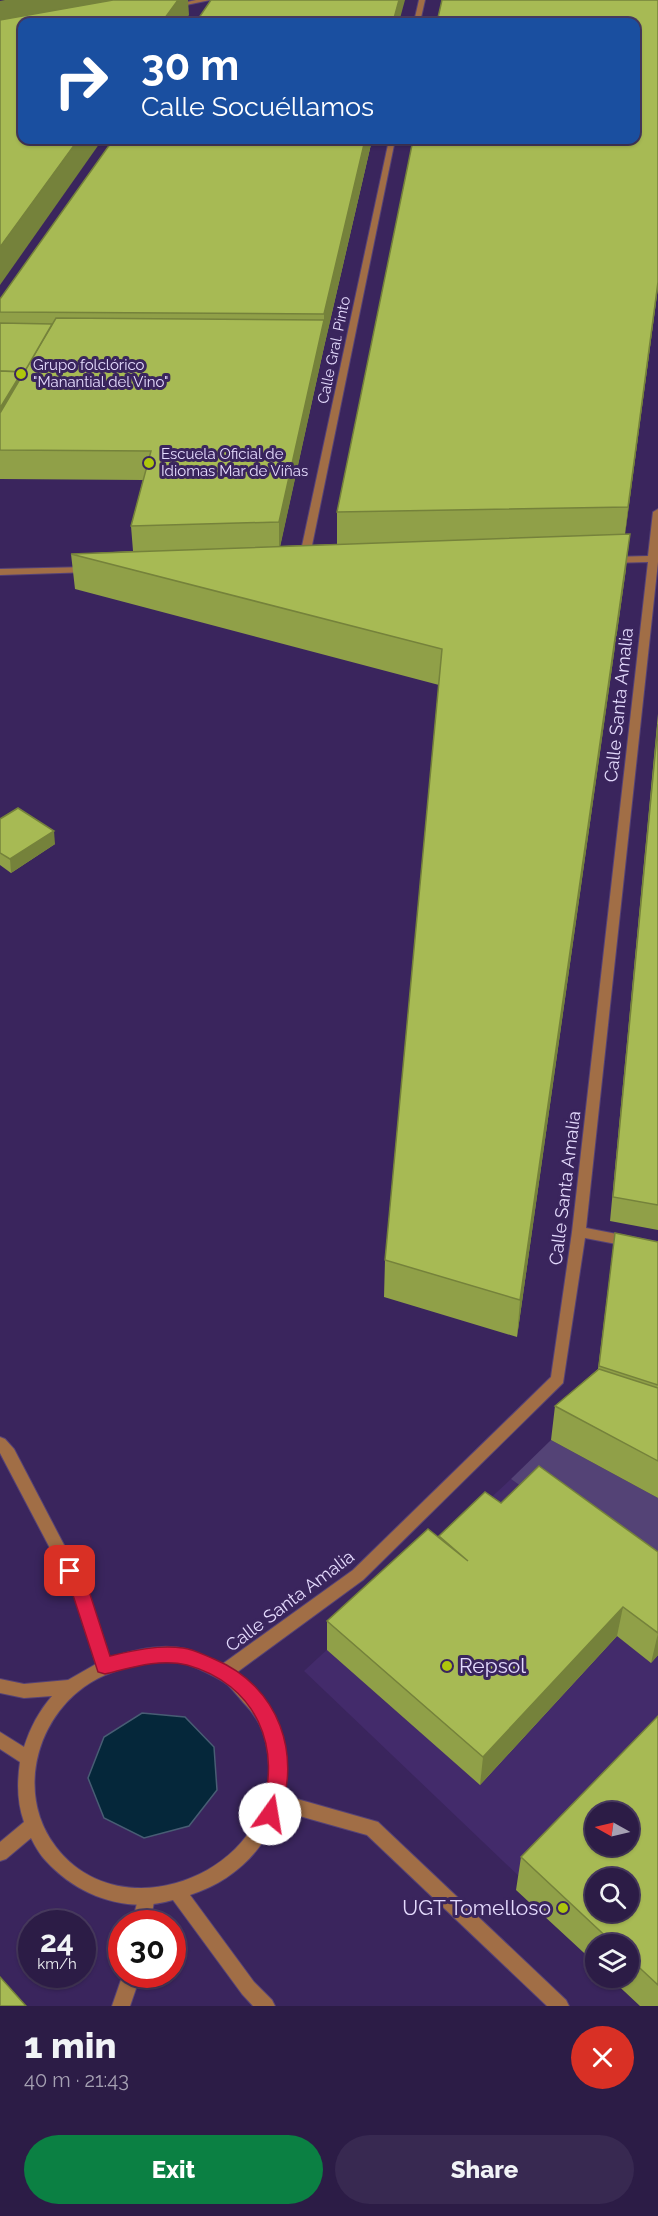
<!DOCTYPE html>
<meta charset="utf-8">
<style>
:root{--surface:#2c1c46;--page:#382951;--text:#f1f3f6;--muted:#a6a1b3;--line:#483a5f;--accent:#0b8043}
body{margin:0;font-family:Raleway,sans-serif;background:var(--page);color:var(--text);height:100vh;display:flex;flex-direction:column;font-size:22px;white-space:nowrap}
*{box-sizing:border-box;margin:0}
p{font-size:20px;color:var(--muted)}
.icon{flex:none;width:33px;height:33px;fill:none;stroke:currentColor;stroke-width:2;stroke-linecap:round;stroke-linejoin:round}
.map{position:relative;height:2006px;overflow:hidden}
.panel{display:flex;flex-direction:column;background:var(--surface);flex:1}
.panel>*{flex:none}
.banner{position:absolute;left:18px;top:18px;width:622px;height:126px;border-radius:12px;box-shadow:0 2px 4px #0004,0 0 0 2px var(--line);background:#1a4fa0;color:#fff;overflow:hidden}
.needle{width:39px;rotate:278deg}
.tools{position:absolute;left:585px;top:1802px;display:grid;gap:12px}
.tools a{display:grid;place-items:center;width:54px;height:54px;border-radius:50%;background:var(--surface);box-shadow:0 2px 4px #0004,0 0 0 2px var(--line);font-size:30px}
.speed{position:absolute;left:18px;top:1910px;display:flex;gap:12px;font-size:30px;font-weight:700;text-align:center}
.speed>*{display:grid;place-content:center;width:78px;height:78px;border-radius:50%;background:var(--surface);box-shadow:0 2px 4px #0004,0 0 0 2px var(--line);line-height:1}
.speed small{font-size:15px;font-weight:400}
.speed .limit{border:9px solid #d22;background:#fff;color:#111}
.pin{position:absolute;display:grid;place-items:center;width:51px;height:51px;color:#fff;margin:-26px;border-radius:12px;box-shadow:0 3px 9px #0006}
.me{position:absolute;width:66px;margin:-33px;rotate:13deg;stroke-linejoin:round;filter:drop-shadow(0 0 4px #0008)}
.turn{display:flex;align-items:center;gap:21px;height:126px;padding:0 24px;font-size:27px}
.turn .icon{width:78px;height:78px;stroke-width:2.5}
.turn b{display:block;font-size:42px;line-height:51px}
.round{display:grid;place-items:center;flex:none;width:63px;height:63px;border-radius:32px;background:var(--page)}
.summary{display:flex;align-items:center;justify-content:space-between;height:102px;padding:0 24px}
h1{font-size:36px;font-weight:800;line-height:45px}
.primary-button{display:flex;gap:12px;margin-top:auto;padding:12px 24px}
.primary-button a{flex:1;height:69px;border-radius:36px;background:var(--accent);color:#fff;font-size:24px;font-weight:800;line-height:69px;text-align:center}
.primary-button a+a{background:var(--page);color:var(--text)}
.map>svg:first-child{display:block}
.built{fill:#432b6b}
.green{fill:#544376}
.water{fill:#05273a;stroke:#485d74;stroke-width:1.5}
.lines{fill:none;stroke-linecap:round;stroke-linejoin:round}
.lane-casing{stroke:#554277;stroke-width:2}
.street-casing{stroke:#554277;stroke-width:2}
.lane{fill:#a16e46;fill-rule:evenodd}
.street{fill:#a16e46;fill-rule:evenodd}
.wall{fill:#90a048}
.shaded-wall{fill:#75823b}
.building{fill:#a7ba54;stroke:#75823b;stroke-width:1.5;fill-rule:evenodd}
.route{fill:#e11d48;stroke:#92132f;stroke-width:1.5}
.poi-dot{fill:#aec60c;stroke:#3a255d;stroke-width:2}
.labels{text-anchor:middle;stroke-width:6;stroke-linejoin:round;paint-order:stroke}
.far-street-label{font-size:15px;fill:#e4dafd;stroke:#3a255d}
.far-poi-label{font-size:15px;fill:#e4dafd;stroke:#3a255d;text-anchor:start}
.street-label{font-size:18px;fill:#e4dafd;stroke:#3a255d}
.near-poi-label{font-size:21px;fill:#e4dafd;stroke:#3a255d;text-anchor:start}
</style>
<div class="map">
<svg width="658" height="2006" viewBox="0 0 658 2006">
<rect width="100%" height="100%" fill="#3a255d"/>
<polygon class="built" points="511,1479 658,1586 658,1742 524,1881 304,1671"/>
<polygon class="green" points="551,1440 658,1498 658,1586 511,1479"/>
<polygon class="water" points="142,1713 185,1717 214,1747 217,1790 189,1826 144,1838 104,1818 88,1778 104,1737"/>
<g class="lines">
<defs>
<g id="lane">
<polygon points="146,1888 152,1891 155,1897 150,1923 132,1923 140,1891"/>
<polygon points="123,1974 141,1974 130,2006 112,2006"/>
</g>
<g id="street">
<polygon points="196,0 210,0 172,8 169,6"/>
<polygon points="419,0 425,0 420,22 414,22"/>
<polygon points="389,140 395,140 309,560 304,563 299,560"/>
<path d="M658,509V562L586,1228L658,1242V1252L585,1238L563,1383L363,1580L236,1673C247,1681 259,1693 267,1704C282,1725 291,1770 283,1795L378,1822L566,2000L569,2006H547L367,1835L278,1810C265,1852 231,1882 190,1895L254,1982L272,2000L275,2006H253L242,1994L173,1900C127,1914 78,1896 46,1861C40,1855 35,1846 31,1838L6,1859L0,1861V1842L24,1822C17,1802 17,1783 20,1762L0,1749V1732L24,1747C30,1728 39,1711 52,1696L24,1698L0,1693V1679L24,1684L68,1680L96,1664L73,1592L0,1453V1437L5,1439L14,1449L88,1591L110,1658C134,1650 161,1643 186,1649C198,1653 210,1660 221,1665L353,1570L551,1377L572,1232L648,562L611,563L606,560L611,557L648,556L653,512ZM147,1662C159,1663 172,1660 183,1663C194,1666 220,1678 228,1685C233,1690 238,1696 243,1702C262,1721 268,1740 269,1767C272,1873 122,1933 56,1847C17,1797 34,1723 84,1687C103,1673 125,1668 147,1662Z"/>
<polygon points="87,567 90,568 90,572 0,575 0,569"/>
</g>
</defs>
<use href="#lane" class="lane-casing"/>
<use href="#street" class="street-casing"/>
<use href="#lane" class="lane"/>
<use href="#street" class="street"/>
</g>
<g class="wall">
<polygon points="658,0 658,287 625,534 626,569 517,1337 384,1297 385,1260 439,685 75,589 71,554 133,551 131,526 143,480 0,479 0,299 372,140 324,347 280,546 337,544 337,512"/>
<polygon points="658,714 658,1230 610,1221"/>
<polygon points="0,819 55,844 11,873 0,865"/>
<polygon points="615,1233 658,1242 658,1498 551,1440 555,1406 598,1369"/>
<polygon points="501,1503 658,1552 658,1655 651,1663 617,1636 480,1785 327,1650 327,1621 439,1538 439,1536"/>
<polygon points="658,1716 658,2006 640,2006 609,1977 628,1977 628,1944 596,1944 596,1964 516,1890 521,1857"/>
</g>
<g class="shaded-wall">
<polygon points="5,0 171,0 0,30 0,1"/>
<polygon points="178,0 188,0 189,15 184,22 162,22"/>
<polygon points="399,0 405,0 399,22 393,22"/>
<polygon points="78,140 102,140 0,285 0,247"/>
<polygon points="365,140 372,140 324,347 279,552 279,522 324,320 324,314"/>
<polygon points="658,282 658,287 624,543 628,507"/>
<polygon points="22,372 23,381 0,446 0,408"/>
<polygon points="630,534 626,569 517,1337 520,1300"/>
<polygon points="54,831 55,844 11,873 10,859"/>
<polygon points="623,1607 617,1636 480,1785 483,1757"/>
<polygon points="658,1633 658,1655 651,1663"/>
</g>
<g class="building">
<polygon points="113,0 178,0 162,22 22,22 22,140 78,140 0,247 0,20"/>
<polygon points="211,0 399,0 393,22 196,22"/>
<polygon points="442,0 658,0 658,282 628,507 337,512 413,140 636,140 636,22 437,22"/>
<polygon points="113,140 365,140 324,314 0,312 0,299"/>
<polygon points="56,318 324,320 279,522 131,526 151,451 0,450 0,413"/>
<polygon points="0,323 52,324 22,376 22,372 0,371"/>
<polygon points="0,371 22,372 0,408"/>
<polygon points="630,534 520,1300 385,1260 442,649 71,554"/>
<polygon points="658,724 658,1205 613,1197"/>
<polygon points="18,808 54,831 10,859 0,853 0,819"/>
<polygon points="615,1233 658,1242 658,1385 599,1366"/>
<polygon points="599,1369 658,1388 658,1461 555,1406"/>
<polygon points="539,1466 658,1552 658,1633 623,1607 483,1757 327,1621 428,1529 468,1561 439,1536 485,1492 501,1503"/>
<path d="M658,1716V1985L628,1957V1944H614L521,1857ZM596,1812H628V1845H596ZM596,1878H628V1911H596Z"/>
<polygon points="0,1977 26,2006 0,2006"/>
</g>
<path class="route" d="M70,1563L76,1565L89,1591L110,1656C135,1650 158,1645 183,1648C193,1649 204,1655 214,1659C279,1686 304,1756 277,1820L270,1823L263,1820L260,1814C284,1748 256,1684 187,1665C160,1658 130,1668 105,1674L98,1672L72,1592L61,1571L63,1565Z"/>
<g class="poi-dot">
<circle cx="21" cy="374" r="6"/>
<circle cx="149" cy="463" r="6"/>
<circle cx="447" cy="1666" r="6"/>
<circle cx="563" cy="1908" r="6"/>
</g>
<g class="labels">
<g class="far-street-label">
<text transform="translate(334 350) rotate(-78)" y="5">Calle Gral. Pinto</text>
</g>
<g class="far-poi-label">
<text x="33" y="370">Grupo folclórico<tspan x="33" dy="17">"Manantial del Vino"</tspan></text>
<text x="161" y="459">Escuela Oficial de<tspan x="161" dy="17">Idiomas Mar de Viñas</tspan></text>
</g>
<g class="street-label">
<text transform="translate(619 705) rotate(-84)" y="6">Calle Santa Amalia</text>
<text transform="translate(565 1188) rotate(-83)" y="6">Calle Santa Amalia</text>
<text transform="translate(290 1601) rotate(-37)" y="6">Calle Santa Amalia</text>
</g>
<g class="near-poi-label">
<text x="459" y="1673">Repsol</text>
<text x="551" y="1915" text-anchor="end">UGT Tomelloso</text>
</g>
</g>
</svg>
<div class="tools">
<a><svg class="needle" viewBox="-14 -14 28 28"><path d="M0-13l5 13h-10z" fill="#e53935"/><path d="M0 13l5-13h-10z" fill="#a6a1b3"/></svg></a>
<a><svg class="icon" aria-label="search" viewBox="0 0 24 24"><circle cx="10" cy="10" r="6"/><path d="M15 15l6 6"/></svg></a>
<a><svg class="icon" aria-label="layers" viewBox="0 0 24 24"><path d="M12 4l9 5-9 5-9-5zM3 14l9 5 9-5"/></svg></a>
</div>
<div class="speed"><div>24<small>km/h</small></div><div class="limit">30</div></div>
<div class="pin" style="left:70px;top:1571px;background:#d93025"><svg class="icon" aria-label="arrive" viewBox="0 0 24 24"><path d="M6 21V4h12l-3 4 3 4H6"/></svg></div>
<svg class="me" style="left:270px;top:1814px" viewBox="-20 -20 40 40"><circle r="19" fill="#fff"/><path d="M0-13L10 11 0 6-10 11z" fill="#e11d48"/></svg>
<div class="banner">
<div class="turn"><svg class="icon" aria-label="right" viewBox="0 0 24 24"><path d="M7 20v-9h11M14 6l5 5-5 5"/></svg><div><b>30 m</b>Calle Socuéllamos</div></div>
</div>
</div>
<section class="panel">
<div class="summary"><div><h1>1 min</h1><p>40 m · 21:43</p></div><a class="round" style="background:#d93025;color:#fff"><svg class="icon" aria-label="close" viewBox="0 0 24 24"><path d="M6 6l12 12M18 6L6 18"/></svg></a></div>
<div class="primary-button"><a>Exit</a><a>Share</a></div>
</section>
